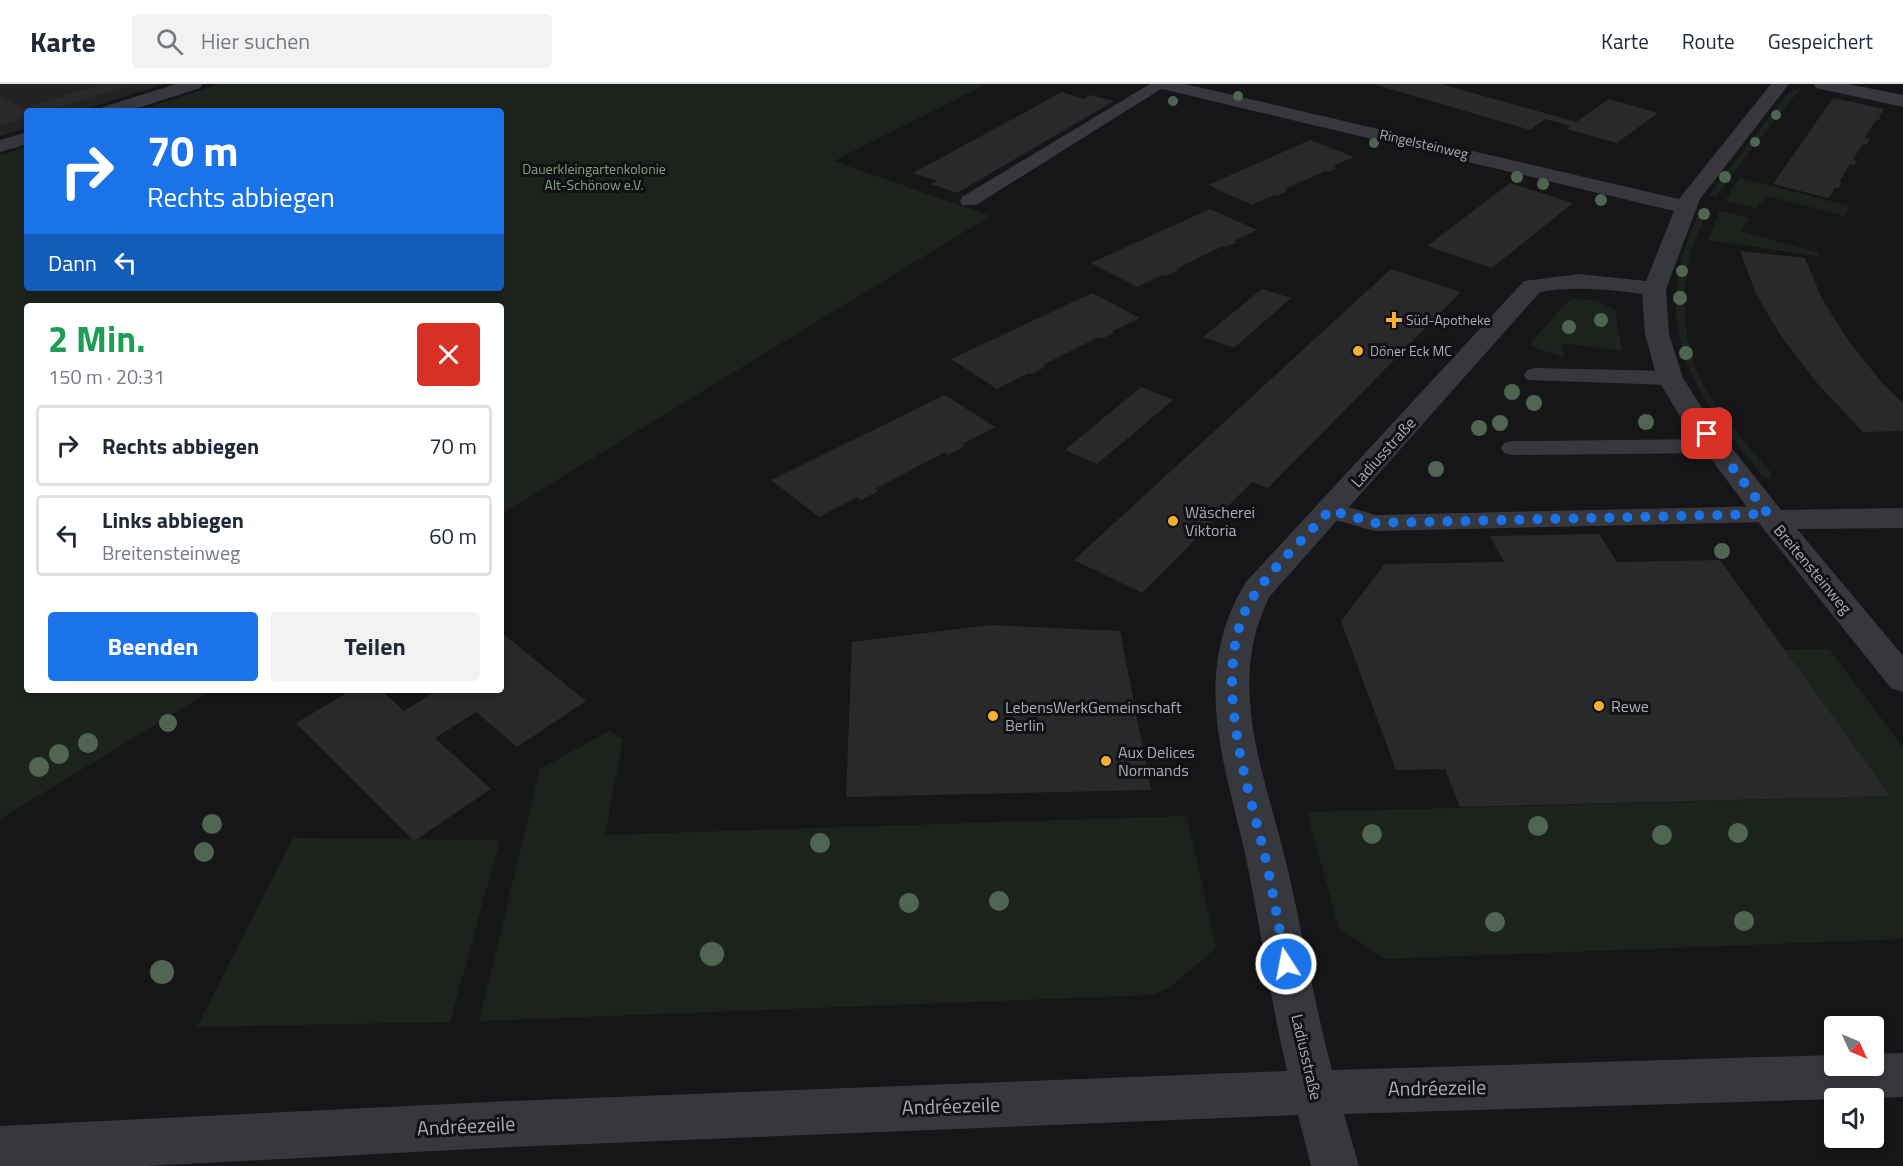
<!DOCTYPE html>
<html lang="de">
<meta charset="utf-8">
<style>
:root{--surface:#fff;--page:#f2f2f3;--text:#1f2937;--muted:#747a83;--line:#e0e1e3;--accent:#1a73e8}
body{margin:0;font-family:"Titillium Web",sans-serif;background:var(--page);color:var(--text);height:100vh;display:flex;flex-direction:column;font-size:22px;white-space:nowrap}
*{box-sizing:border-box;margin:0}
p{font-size:20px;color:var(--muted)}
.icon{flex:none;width:33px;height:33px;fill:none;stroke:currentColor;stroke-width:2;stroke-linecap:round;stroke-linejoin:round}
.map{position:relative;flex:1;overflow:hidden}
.panel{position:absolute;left:24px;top:219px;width:480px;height:390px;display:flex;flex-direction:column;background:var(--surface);border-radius:6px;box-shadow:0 3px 9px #0003}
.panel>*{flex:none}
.top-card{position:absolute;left:24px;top:24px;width:480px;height:183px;border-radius:6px;box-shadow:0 3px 9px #0003;background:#1a73e8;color:#fff;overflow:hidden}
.needle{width:39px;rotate:134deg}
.controls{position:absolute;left:1824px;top:932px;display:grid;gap:12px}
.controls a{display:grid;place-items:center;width:60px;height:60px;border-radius:6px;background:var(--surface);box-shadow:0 3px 9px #0003;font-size:30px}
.pin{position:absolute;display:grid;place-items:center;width:51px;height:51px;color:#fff;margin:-26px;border-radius:12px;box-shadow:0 3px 9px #0006}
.me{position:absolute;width:66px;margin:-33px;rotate:349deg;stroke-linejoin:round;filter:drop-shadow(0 0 4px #0008)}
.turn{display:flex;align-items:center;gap:21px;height:126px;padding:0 24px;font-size:27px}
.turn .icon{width:78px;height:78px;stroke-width:2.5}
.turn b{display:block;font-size:42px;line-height:51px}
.then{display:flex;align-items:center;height:57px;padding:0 24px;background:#0003;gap:12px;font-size:22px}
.round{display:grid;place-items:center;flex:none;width:63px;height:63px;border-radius:6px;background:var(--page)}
.head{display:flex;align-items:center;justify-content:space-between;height:102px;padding:0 24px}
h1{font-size:36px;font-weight:700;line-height:45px;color:#1e9e55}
.primary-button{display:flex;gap:12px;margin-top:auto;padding:12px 24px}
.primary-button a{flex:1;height:69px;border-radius:6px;background:var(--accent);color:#fff;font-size:24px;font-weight:700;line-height:69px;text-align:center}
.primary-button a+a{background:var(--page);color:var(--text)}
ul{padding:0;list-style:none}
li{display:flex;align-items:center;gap:18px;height:81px;margin:0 12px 9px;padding:0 12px;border:3px solid var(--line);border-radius:6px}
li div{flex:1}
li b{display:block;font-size:22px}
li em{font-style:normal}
header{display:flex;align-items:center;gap:36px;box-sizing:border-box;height:84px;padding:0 30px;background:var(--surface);border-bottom:2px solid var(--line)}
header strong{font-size:28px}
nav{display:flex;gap:33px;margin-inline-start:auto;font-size:21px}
.search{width:420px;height:54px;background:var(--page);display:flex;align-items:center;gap:15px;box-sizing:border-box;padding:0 21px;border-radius:6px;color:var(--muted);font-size:22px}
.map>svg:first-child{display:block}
.built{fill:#222225}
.green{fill:#1c231d}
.building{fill:#29292c}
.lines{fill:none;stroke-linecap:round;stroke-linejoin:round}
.service{fill:#37383d;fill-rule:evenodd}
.minor{fill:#37383d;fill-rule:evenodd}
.tree{fill:#506452}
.route{stroke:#1a73e8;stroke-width:10;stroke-dasharray:0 18}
.poi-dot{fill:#f2b134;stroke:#111113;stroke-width:2}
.labels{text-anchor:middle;stroke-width:6;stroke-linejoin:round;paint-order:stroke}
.far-street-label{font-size:14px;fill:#a8adb8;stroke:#111113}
.far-park-label{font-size:14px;fill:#7fa381;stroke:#111113}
.far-poi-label{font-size:14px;fill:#a8adb8;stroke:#111113;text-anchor:start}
.street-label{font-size:16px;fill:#a8adb8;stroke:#111113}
.poi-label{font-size:16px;fill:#a8adb8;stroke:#111113;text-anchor:start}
.near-street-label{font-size:20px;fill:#a8adb8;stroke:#111113}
</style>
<header>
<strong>Karte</strong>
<div class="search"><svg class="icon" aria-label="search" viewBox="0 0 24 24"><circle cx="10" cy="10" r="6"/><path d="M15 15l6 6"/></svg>Hier suchen</div>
<nav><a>Karte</a><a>Route</a><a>Gespeichert</a></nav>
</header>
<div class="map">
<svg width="1903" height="1082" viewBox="0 0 1903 1082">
<rect width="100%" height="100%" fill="#161618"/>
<polygon class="built" points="0,0 165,0 79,27 27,27 27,44 0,52"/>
<g class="green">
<polygon points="220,0 986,0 834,77 990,132 501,430 501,222 27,222 27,606 212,606 0,735 0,71 27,63 27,204 501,204 501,27 137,27"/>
<polygon points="1801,4 1750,67 1716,113 1709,111 1789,8"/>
<polygon points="1739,94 1850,122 1844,132 1767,112 1756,124 1725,117"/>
<path d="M1702,123L1709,124C1704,136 1697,149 1693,162C1681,200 1682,251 1697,288C1713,325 1744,356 1770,387L1771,394H1765C1690,308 1644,237 1702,123Z"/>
<polygon points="1720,127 1750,134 1740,147 1819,169 1818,172 1708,156"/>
<polygon points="1573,215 1596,216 1615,226 1622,267 1562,259 1564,274 1529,261 1568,217"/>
<polygon points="1829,565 1903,663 1903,855 1386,875 1339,845 1307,728 1889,712 1784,566"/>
<polygon points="609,647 623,655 605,751 1187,732 1216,864 1169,904 1151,911 479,937 540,685"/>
<polygon points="293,754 500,756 450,938 197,943"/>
</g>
<g class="building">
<polygon points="102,0 130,1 46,27 27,27 27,33 4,40 0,39 0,12 24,24"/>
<polygon points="1373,0 1441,0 1576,38 1609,15 1658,29 1617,59 1567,45 1570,42 1545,35 1530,46"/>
<polygon points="1062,8 1084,15 1090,11 1114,17 957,109 931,100 937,97 913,89"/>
<polygon points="1833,14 1884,25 1879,33 1881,35 1875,37 1865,54 1870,55 1867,60 1863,60 1853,75 1857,76 1856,79 1854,81 1850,80 1839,98 1842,99 1840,102 1838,104 1835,104 1828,114 1773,100"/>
<polygon points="1310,56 1354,73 1333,82 1337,84 1328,88 1325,87 1285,105 1287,107 1276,112 1274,111 1252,121 1208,101"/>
<polygon points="1510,99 1573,119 1492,184 1427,162"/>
<polygon points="1210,125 1257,146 1234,157 1237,158 1226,163 1223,162 1176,185 1178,186 1166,192 1163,191 1137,203 1091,179"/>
<polygon points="1740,167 1805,174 1822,215 1848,256 1883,300 1903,319 1903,347 1863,348 1817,299 1781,252 1756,210"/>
<polygon points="1391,185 1461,208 1268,404 1252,398 1142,509 1074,476"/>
<polygon points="1262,205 1291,214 1234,264 1203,253"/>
<polygon points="1092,209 1140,234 1113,247 1115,248 1102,255 1099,253 1043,281 1045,283 1031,290 1029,289 997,305 951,275"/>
<polygon points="1141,303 1173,316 1097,380 1065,366"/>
<polygon points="945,311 995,343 963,360 965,362 948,371 945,368 875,405 879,407 861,416 857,413 819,433 771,396"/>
<polygon points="1599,450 1617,478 1720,476 1890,712 1460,723 1445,685 1396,686 1341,537 1385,480 1504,478 1490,452"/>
<polygon points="991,541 1120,547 1151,706 846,713 852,558"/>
<polygon points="501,548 586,617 517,663 476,628 435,654 491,705 414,757 296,639 352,606 381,606 404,627 438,606 501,606"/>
</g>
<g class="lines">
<g class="service">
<polygon points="1150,0 1169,0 976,121 962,121 960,117 962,113"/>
<polygon points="1535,284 1670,287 1678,289 1681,294 1678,299 1670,301 1527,296 1524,291 1527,286"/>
<polygon points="1715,355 1724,357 1727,362 1724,367 1715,369 1513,371 1504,369 1501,364 1504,359 1513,357"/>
<polygon points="1330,418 1376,431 1768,422 1777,424 1781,430 1777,436 1768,438 1375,447 1321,432 1317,426 1321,420"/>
</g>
<g class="minor">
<polygon points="176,0 203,0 200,4 129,27 101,27 103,23"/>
<path d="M1153,0H1185L1679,115L1771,0H1789L1700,115L1666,205L1669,250L1683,294L1709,335L1781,426L1903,424V444L1797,445L1903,572V608L1891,604L1762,443L1684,339L1657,294L1645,250L1642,210C1608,205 1574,202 1540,208L1270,512C1222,604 1270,702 1290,795C1304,858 1315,922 1332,986L1834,971V981H1874V970L1903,969V1013L1344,1030L1359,1082H1311L1298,1031L511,1063L147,1082H0V1042L511,1017L1287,987C1272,923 1263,859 1250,794C1231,692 1185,597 1246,498L1524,197L1579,190L1646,197L1674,127L1162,5L1156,4Z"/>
<polygon points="1813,0 1848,0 1903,11 1903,23 1816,4"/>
<polygon points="27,48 27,60 0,68 0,56"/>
</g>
</g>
<g class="tree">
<circle cx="1238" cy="12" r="5"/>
<circle cx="1173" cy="17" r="5"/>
<circle cx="1776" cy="31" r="5"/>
<circle cx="1755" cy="58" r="5"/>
<circle cx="1374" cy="59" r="5"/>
<circle cx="1517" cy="93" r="6"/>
<circle cx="1725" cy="93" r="6"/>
<circle cx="1543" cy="100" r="6"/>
<circle cx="1601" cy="116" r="6"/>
<circle cx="1704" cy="130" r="6"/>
<circle cx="1682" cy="187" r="6"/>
<circle cx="1680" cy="214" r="7"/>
<circle cx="1601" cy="236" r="7"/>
<circle cx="1569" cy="243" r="7"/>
<circle cx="1686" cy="269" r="7"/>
<circle cx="1512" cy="308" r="8"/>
<circle cx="1534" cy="319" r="8"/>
<circle cx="1719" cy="331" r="8"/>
<circle cx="1646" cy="338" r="8"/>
<circle cx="1500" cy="339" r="8"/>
<circle cx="1479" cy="344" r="8"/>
<circle cx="1436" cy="385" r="8"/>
<circle cx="1722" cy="467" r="8"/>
<circle cx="168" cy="639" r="9"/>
<circle cx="88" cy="659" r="10"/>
<circle cx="59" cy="670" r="10"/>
<circle cx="39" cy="683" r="10"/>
<circle cx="212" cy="740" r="10"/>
<circle cx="1538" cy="742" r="10"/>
<circle cx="1738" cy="749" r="10"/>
<circle cx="1372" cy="750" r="10"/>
<circle cx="1662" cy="751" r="10"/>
<circle cx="820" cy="759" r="10"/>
<circle cx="204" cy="768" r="10"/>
<circle cx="999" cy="817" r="10"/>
<circle cx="909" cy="819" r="10"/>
<circle cx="1744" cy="837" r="10"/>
<circle cx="1495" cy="838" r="10"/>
<circle cx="712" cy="870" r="12"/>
<circle cx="162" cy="888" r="12"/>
</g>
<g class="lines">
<path class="route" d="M1286,880C1279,844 1273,808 1265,772C1247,699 1212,595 1247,523C1264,491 1305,454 1330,426L1375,439L1768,430L1707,350"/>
</g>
<g class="poi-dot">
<path d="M1391 227h6v6h6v6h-6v6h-6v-6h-6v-6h6z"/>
<circle cx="1358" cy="267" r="6"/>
<circle cx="1173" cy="437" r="6"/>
<circle cx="1599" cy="622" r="6"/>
<circle cx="993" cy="632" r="6"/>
<circle cx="1106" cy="677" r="6"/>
</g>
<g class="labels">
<g class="far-street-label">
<text transform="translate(1424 60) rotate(13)" y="5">Ringelsteinweg</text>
</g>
<g class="far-park-label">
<text x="594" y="90">Dauerkleingartenkolonie<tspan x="594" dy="16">Alt-Schönow e.V.</tspan></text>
</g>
<g class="far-poi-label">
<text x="1406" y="241">Süd-Apotheke</text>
<text x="1370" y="272">Döner Eck MC</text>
</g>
<g class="street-label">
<text transform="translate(1383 368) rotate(-48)" y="6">Ladiusstraße</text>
<text transform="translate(1813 485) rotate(50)" y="6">Breitensteinweg</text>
<text transform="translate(1307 973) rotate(77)" y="6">Ladiusstraße</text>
</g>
<g class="poi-label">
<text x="1185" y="434">Wäscherei<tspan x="1185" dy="18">Viktoria</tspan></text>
<text x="1611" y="628">Rewe</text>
<text x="1005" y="629">LebensWerkGemeinschaft<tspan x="1005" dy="18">Berlin</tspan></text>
<text x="1118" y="674">Aux Delices<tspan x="1118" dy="18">Normands</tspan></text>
</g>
<g class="near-street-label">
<text transform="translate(1437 1004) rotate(-1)" y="7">Andréezeile</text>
<text transform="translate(951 1022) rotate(-2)" y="7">Andréezeile</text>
<text transform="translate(466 1042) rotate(-3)" y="7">Andréezeile</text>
</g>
</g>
</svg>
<div class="controls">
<a><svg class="needle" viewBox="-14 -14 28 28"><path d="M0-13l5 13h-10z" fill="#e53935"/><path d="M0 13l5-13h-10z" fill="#747a83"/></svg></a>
<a><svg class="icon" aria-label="sound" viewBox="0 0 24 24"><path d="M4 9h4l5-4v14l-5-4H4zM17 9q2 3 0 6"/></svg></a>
</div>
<div class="pin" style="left:1707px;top:350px;background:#d93025"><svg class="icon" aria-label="arrive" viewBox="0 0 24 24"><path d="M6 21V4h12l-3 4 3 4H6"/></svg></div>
<svg class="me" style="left:1286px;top:880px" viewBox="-20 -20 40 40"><circle r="17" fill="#1a73e8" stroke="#fff" stroke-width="3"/><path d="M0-11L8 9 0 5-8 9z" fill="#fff"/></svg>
<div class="top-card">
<div class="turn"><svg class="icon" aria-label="right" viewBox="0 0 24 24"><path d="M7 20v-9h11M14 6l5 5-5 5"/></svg><div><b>70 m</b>Rechts abbiegen</div></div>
<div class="then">Dann<svg class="icon" aria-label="left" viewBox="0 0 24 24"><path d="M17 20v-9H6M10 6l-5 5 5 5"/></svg></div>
</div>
<section class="panel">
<div class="head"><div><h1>2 Min.</h1><p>150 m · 20:31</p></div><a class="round" style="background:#d93025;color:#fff"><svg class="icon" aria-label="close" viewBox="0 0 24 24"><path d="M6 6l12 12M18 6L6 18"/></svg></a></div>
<ul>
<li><svg class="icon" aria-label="right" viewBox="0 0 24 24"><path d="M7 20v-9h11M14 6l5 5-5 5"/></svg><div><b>Rechts abbiegen</b></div><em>70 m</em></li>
<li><svg class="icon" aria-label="left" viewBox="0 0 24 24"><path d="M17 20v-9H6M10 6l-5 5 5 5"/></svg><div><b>Links abbiegen</b><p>Breitensteinweg</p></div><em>60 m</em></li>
</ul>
<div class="primary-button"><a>Beenden</a><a>Teilen</a></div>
</section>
</div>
